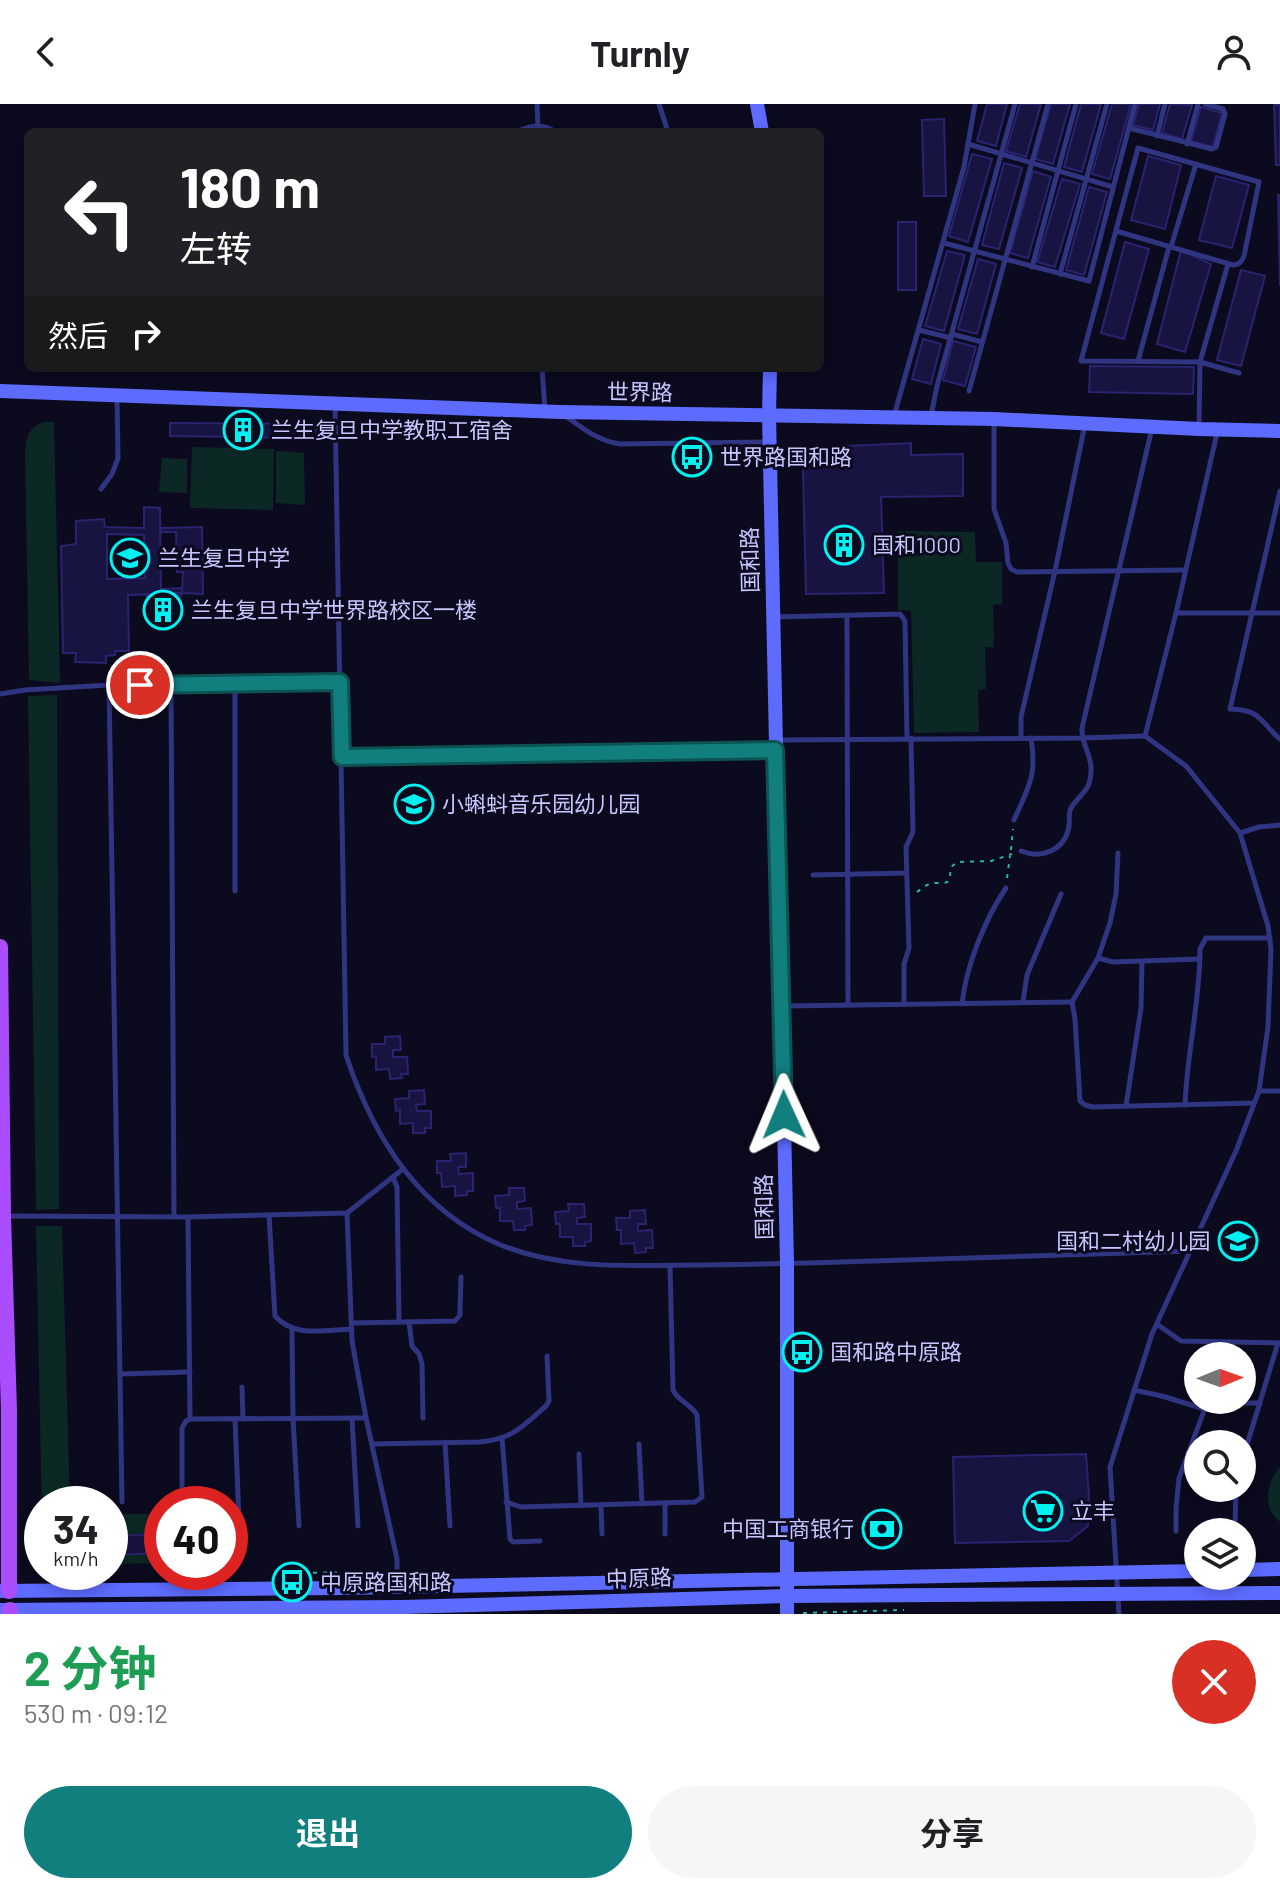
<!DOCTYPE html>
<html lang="zh">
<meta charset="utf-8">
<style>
:root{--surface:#fff;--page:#f6f6f6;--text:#202124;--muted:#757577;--accent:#127f7f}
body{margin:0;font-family:Barlow,"Noto Sans SC",sans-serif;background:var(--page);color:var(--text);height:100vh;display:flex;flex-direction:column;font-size:30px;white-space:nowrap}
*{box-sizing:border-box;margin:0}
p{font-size:26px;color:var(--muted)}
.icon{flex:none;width:44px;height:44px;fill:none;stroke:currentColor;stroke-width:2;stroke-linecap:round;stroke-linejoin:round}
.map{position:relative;height:1510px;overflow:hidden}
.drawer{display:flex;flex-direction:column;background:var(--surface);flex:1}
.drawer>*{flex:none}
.top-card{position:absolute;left:24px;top:24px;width:800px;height:244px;border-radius:12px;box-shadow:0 4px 12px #0003;background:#202124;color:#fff;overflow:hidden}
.needle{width:52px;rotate:89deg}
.tools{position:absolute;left:1184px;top:1238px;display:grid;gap:16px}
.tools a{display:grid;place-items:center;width:72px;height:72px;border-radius:50%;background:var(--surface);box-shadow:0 4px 12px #0003;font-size:40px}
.speed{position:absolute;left:24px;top:1382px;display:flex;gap:16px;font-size:40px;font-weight:700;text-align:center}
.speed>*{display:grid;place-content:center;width:104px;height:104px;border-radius:50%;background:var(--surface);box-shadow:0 4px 12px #0003;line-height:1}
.speed small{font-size:20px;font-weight:400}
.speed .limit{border:12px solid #d22;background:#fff;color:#111}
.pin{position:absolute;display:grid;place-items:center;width:68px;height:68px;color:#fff;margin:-34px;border:4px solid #fff;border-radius:50%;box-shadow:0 2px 8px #0007}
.me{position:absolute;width:88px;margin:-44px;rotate:359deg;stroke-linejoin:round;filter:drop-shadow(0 0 6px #0008)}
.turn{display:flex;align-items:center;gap:28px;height:168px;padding:0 24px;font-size:36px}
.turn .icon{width:104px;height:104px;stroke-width:2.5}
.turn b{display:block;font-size:56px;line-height:68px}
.then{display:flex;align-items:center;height:76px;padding:0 24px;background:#0003;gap:16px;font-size:30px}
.round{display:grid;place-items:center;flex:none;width:84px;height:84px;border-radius:42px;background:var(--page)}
.head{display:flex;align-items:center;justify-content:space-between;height:136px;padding:0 24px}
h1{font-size:48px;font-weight:700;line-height:60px;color:#1e9e55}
.button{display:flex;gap:16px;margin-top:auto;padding:16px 24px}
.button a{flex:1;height:92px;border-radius:48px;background:var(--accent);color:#fff;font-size:32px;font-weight:700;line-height:92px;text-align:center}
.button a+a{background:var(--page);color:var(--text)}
header{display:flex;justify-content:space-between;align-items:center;height:104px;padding:0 24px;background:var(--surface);font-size:36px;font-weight:700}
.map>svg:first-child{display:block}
.green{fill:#0c2824}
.building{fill:#181441;stroke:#2a236f;stroke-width:2;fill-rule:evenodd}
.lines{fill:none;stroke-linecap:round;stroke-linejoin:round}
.path{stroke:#21b99f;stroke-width:2;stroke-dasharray:4 6;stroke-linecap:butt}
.lane{stroke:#303582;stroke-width:5}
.secondary{stroke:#5d6bff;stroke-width:14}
.primary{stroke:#a94dff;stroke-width:16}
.route-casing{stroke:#0c5353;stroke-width:20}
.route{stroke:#127f7f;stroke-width:14}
.labels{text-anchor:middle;stroke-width:6;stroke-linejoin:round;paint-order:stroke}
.street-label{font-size:22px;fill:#c7c6ff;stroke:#0b0a1e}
.poi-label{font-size:22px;fill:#c7c6ff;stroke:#0b0a1e;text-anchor:start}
</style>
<header><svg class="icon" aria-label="back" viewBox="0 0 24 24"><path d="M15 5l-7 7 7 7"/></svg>Turnly<svg class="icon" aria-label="person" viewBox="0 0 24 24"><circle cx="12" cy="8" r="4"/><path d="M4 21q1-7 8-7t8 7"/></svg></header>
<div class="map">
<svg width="1280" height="1510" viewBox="0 0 1280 1510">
<rect width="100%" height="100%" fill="#0b0a1e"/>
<g class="green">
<path d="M43,318H54L60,579L29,576L25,349C26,335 28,324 43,318Z"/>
<polygon points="192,343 274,345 273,406 190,404"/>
<polygon points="276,347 304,349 305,401 276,399"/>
<polygon points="162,354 187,355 187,389 159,388"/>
<polygon points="898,427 975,428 976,458 1002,458 1002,500 993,501 994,543 985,543 986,585 978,586 979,628 914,629 911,507 898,506"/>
<polygon points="57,591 59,1105 36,1106 28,592"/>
<polygon points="36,1122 62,1122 70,1400 42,1400 42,1412"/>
<path d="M1280,1363V1418C1262,1404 1266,1379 1280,1363Z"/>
<polygon points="110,1410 162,1410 162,1459 110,1460"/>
</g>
<g class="building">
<polygon points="987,0 1007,0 996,42 977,37"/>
<polygon points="1020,0 1041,0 1026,53 1006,47"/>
<polygon points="1051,0 1070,0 1053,60 1035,55"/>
<polygon points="1081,0 1101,0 1082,68 1064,63"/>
<polygon points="1112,0 1131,0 1110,75 1092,70"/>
<polygon points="1139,0 1160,0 1153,26 1133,21"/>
<polygon points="1170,0 1192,1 1182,35 1162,29"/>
<polygon points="1274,1 1280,1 1280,61 1276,61"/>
<polygon points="1201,3 1222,9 1213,43 1191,37"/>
<polygon points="944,15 946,92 924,92 922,16"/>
<polygon points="972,50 992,55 968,138 949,132"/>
<polygon points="1148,52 1181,61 1165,125 1131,116"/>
<polygon points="1004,59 1022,64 999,145 982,141"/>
<polygon points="1033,67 1051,73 1028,154 1010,149"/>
<polygon points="1216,72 1249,81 1232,144 1199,136"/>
<polygon points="1062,75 1080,80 1055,163 1037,158"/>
<polygon points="1089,83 1107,88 1084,171 1066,166"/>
<polygon points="1278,91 1280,91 1280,182"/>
<rect x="898" y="118" width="18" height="68"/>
<polygon points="1125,138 1149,145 1124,235 1101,229"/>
<polygon points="1181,146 1211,160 1185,248 1157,240"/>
<polygon points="947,147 965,151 944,227 925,222"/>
<polygon points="978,155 996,160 977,230 958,225"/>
<polygon points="1241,166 1265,172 1241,262 1217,256"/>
<polygon points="923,235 941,240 931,280 912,275"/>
<polygon points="953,237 976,243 965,282 943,276"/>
<polygon points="1090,262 1194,263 1193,290 1089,288"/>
<polygon points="170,319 316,320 315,334 170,332"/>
<polygon points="911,339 911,351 963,350 963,392 881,393 884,489 806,490 803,366 825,343"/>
<path d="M144,403L160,404L161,485L184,484L182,489L128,491L129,547H115V551L106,552V559L75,558L76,549H63L61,442L76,440V417L104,415L105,423L144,424ZM107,430L144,431L145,474L107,475Z"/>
<polygon points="202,423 203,490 182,489 183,468 177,468 176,428 161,428 160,424"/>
<polygon points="182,489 168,523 161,519 154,511 146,491"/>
<polygon points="400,932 401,946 393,946 393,953 407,953 408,970 401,970 402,974 390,975 389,965 376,966 376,952 372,953 372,940 385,940 385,933"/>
<polygon points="424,986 425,1000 416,1001 417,1007 431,1007 431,1024 425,1024 425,1029 413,1029 413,1019 400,1020 400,1006 396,1007 395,995 409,994 409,987"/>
<polygon points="466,1049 466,1063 458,1063 459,1070 473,1069 473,1087 467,1087 467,1091 455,1092 455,1082 442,1083 441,1069 437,1069 437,1057 451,1057 450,1050"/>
<polygon points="509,1084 524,1084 525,1097 517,1098 517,1105 531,1104 532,1121 525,1122 525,1126 514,1126 513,1117 500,1117 500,1104 496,1104 495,1092 509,1091"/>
<polygon points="568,1100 584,1100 585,1113 577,1114 577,1120 591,1120 591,1137 585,1138 585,1142 573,1142 573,1133 560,1133 560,1120 556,1120 555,1108 569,1107"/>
<polygon points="645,1106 646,1120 638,1120 638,1127 652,1126 653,1144 646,1144 646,1148 635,1149 634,1139 621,1140 621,1126 617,1126 616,1114 630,1114 630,1107"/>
<polygon points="1086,1350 1089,1392 1088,1422 1069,1437 955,1439 953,1353"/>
<polygon points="162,1430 162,1449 113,1451 113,1444 110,1444 110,1435 113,1435 113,1432"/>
</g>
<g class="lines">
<g class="path">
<polyline points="1011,746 1013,725"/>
<polyline points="1007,774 1010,752"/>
<path d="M917,788C921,785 925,782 929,780C942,776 952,786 950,764L957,758L991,757L1012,750"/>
<polyline points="303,1469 361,1468"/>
<polyline points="803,1509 904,1506"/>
</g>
<g class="lane">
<polyline points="537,0 538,22"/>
<polyline points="659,0 668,28"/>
<polyline points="1129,24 1212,45 1216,43 1225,10 1223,5 1205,0"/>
<path d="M516,28C531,21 542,19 556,28"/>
<polyline points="1157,32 1165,0"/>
<polyline points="968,40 1113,83"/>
<polyline points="1187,40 1198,0"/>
<path d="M1116,127L1233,161C1239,161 1242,158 1244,152L1259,78L1138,44L1081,257L1200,258L1239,269"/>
<polyline points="944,139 1089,177 1135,0"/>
<polyline points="1171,143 1196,60"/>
<polyline points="1032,163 1076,0"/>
<polyline points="1060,170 1107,0"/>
<polyline points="919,226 951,234"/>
<polyline points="952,230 982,238"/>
<polyline points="1138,257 1169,143"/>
<polyline points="542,264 545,306"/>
<polyline points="969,287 1048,0"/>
<path d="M335,301L346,951C372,1030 417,1104 496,1139C556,1165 623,1162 687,1161C727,1161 767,1160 808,1159C935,1155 1062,1151 1189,1147"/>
<polyline points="894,312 964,63 975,0"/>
<polyline points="931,312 937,282 1015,0"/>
<path d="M567,313C585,326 599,337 620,340L766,338"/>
<polyline points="994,319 994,405 1006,439 1008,459 1011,465 1017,468 1184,466"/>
<polyline points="1199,323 1200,258 1228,160"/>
<polyline points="101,385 112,370 118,354 117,292"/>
<path d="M1280,387L1230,605C1262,606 1259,617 1280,635"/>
<polyline points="1176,509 1280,509"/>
<polyline points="847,512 848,901"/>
<polyline points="774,513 900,510 905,517 907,635"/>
<polyline points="171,580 174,1112"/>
<polyline points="235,580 235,787"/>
<polyline points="109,581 122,1398"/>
<polyline points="0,590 25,586 109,581 340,578"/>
<polyline points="1145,632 1176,509 1217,329"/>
<polyline points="1021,634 1021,613 1055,467 1085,320"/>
<polyline points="779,636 1081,634 1145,632 1186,662 1240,729 1268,822 1271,845 1268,923 1259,987 1236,1047 1152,1230 1110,1363 1119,1510"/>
<polyline points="342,653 774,646"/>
<path d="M1014,716C1029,682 1037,672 1031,634"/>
<polyline points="1240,729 1259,723 1280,721"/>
<path d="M1021,747C1041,755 1065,747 1069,722C1070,717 1068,709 1071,704C1080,689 1091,688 1091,666C1092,651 1081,640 1082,624L1152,324"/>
<polyline points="1118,749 1116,790 1110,819 1098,854 1072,898 1075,915 1080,997 1085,1001 1093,1003 1254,999"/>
<polyline points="813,771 906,769"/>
<polyline points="1098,854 1113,858 1200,855"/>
<polyline points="1023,898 1027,871 1061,790"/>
<polyline points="904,900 904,860 909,844 906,743 913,728 911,634"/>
<path d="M962,900C966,862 985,815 1006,784"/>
<polyline points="785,902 1072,898"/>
<polyline points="1259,987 1280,987"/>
<path d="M1185,1001C1187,948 1200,898 1200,845L1206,834H1270"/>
<polyline points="1126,1002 1141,904 1142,857"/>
<polyline points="393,1073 397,1083 399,1218"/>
<polyline points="347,1109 352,1237 366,1314 397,1455 397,1479"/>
<path d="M269,1111L275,1212C294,1234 325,1226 352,1225"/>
<polyline points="7,1112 188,1113 347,1109 403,1065"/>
<polyline points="188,1113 190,1315"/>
<polyline points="409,1218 412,1242 419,1250 422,1260 423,1314"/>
<polyline points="352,1219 455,1217 460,1211 460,1206 461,1173"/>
<polyline points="1158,1221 1181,1237 1280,1239"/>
<polyline points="292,1225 293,1315 299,1422"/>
<polyline points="1213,1252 1214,1238"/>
<polyline points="120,1270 190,1268"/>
<polyline points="242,1283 243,1315"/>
<polyline points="1134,1286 1162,1292 1204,1305"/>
<polyline points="1229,1296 1245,1299 1260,1299"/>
<polyline points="352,1314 358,1422"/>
<polyline points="235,1315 239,1417"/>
<polyline points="502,1334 510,1435 513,1438 540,1437"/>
<polyline points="445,1338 450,1422"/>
<path d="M372,1340L479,1338C513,1335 522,1323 546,1302L549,1297L547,1252"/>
<polyline points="639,1340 642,1400"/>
<polyline points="579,1350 581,1402"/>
<polyline points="1242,1357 1278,1239"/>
<path d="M506,1398L521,1403L695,1398L702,1393L697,1311C691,1300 678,1297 673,1286L670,1162"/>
<polyline points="665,1399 665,1430"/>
<polyline points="182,1400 182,1324 186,1317 190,1315 366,1314"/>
<polyline points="601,1402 602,1430"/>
<polyline points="1235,1423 1236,1384"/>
<polyline points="1176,1427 1176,1405 1179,1374 1208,1296"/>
</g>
<g class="secondary">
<polyline points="757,0 762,28"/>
<polyline points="770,264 769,311 787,1159 787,1510"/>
<polyline points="0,287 560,308 994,315 1199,325 1280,327"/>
<polyline points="1242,1466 1280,1465"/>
<polyline points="0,1487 341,1484 1198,1467"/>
<polyline points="0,1506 403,1503 787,1492 1280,1489"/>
</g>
<g class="primary">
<polyline points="0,843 3,1112 9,1307 9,1487"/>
<polyline points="10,1506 10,1510"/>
</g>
</g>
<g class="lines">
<defs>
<polyline id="route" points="140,581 340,578 342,653 775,646 784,1011"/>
</defs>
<use href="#route" class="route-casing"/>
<use href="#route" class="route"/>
</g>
<defs>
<symbol id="building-ring" viewBox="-11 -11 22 22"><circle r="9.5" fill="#0b0a1e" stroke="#00f1ef" stroke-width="1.5"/><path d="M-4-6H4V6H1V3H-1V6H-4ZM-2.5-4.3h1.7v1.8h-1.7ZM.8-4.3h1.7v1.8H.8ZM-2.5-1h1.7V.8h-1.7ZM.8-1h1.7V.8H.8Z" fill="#00f1ef"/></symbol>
<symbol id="bus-ring" viewBox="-11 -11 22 22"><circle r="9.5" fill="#0b0a1e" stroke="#00f1ef" stroke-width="1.5"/><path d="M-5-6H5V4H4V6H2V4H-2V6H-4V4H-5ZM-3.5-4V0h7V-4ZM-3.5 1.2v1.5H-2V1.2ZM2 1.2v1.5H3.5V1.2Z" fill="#00f1ef"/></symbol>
<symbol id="school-ring" viewBox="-11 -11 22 22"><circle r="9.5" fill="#0b0a1e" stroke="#00f1ef" stroke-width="1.5"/><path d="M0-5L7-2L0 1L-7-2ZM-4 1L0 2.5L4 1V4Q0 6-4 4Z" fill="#00f1ef"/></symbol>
<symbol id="supermarket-ring" viewBox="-11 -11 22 22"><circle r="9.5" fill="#0b0a1e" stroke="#00f1ef" stroke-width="1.5"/><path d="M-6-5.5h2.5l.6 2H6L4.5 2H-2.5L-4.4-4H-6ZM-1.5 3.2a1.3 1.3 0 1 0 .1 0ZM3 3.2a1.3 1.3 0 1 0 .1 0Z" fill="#00f1ef"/></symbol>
<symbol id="bank-ring" viewBox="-11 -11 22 22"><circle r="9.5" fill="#0b0a1e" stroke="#00f1ef" stroke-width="1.5"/><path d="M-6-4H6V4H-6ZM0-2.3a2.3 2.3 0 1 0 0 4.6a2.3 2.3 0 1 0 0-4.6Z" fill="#00f1ef"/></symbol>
</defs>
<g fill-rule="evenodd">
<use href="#building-ring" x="221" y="304" width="44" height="44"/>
<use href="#bus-ring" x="670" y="331" width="44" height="44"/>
<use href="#building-ring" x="822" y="419" width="44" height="44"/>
<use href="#school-ring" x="108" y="432" width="44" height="44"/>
<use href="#building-ring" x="141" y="484" width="44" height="44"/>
<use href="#school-ring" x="392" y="678" width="44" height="44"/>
<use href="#school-ring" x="1216" y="1115" width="44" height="44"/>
<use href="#bus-ring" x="780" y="1226" width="44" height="44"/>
<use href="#supermarket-ring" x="1021" y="1385" width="44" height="44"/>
<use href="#bank-ring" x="860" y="1403" width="44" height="44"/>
<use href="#bus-ring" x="270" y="1456" width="44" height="44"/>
</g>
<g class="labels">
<g class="street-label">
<text transform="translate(640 288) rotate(1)" y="8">世界路</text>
<text transform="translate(750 456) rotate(-91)" y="8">国和路</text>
<text transform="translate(764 1103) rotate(-91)" y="8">国和路</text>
<text transform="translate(639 1474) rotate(-2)" y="8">中原路</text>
</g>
<g class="poi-label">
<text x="271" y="334">兰生复旦中学教职工宿舍</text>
<text x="720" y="361">世界路国和路</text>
<text x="872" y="449">国和1000</text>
<text x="158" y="462">兰生复旦中学</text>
<text x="191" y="514">兰生复旦中学世界路校区一楼</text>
<text x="442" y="708">小蝌蚪音乐园幼儿园</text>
<text x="1210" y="1145" text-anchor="end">国和二村幼儿园</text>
<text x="830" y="1256">国和路中原路</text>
<text x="1071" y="1415">立丰</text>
<text x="854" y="1433" text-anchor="end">中国工商银行</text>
<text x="320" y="1486">中原路国和路</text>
</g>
</g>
</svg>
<div class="tools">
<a><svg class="needle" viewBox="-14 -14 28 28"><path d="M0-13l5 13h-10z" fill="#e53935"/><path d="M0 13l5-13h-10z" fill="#757577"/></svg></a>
<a><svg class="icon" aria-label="search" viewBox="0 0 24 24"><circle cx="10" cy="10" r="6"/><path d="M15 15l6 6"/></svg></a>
<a><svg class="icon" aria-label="layers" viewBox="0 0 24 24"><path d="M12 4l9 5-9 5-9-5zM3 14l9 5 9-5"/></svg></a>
</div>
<div class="speed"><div>34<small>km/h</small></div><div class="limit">40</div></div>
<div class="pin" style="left:140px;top:581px;background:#d93025"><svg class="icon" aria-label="arrive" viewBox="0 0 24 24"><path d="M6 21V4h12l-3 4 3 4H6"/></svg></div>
<svg class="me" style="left:784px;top:1011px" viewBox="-20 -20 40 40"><path d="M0-17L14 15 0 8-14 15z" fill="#127f7f" stroke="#fff" stroke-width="4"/></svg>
<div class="top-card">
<div class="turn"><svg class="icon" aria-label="left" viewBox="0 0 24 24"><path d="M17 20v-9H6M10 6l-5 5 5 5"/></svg><div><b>180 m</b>左转</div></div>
<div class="then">然后<svg class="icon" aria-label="right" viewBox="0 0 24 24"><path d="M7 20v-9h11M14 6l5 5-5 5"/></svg></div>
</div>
</div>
<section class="drawer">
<div class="head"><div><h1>2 分钟</h1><p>530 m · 09:12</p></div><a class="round" style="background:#d93025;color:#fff"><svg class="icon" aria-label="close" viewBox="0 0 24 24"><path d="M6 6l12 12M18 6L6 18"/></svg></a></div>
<div class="button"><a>退出</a><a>分享</a></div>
</section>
